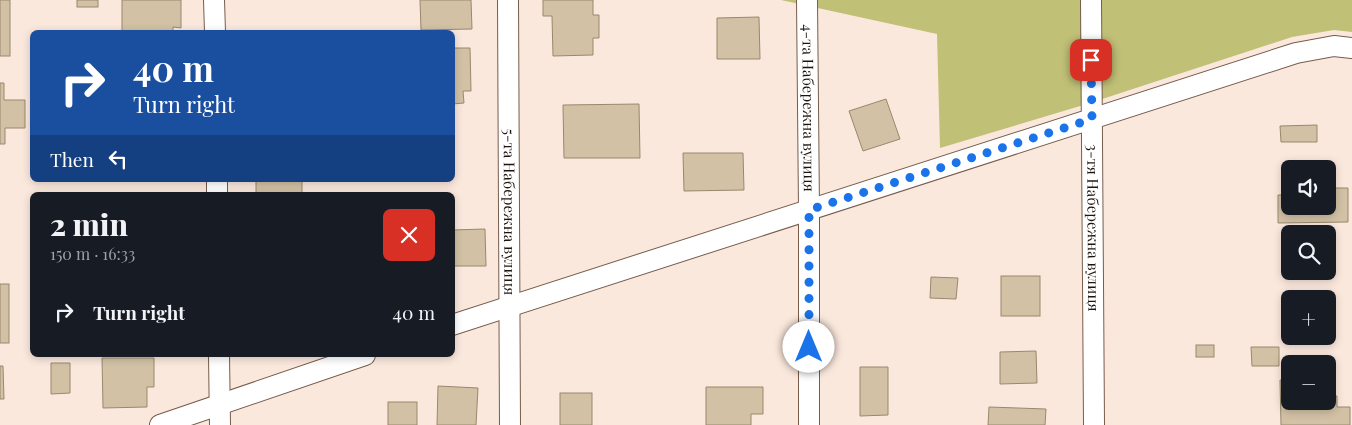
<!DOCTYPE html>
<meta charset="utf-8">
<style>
:root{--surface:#171b24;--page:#20242c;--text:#f1f3f6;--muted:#9ea1a6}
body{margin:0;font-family:"Playfair Display",serif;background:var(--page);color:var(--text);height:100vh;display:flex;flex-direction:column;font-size:19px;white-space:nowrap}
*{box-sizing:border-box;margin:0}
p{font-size:16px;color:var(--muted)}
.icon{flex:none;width:28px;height:28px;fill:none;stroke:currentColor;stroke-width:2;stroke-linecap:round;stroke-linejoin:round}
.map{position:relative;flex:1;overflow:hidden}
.details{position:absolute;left:30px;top:192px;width:425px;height:165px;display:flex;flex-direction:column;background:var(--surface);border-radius:8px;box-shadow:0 2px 8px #0003}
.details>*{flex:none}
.banner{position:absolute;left:30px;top:30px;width:425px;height:152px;border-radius:8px;box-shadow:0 2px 8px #0003;background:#1a4fa0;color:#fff;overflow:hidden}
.fabs{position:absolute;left:1281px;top:160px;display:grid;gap:10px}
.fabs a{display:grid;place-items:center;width:55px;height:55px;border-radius:8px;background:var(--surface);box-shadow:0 2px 8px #0003;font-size:25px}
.pin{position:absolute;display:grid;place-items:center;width:42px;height:42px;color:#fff;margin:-21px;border-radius:10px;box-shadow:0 2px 8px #0006}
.me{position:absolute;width:55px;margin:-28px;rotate:0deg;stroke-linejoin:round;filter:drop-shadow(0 0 4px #0008)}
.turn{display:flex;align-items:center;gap:18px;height:105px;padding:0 20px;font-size:22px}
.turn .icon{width:65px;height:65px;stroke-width:2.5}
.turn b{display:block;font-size:35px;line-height:42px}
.then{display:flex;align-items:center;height:48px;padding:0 20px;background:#0003;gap:10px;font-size:19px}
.round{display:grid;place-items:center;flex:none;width:52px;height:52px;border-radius:8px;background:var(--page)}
.overview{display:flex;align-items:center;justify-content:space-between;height:85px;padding:0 20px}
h1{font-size:30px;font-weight:800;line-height:38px}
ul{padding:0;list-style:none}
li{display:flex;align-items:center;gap:15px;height:70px;padding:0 20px}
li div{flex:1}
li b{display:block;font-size:19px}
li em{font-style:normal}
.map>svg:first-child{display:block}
.garden{fill:#c0c077}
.building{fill:#d2c1a5;stroke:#98886d}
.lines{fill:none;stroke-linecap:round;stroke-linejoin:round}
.street-casing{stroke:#775c4c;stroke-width:22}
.street{stroke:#fff;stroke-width:20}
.route{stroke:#1a73e8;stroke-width:9;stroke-dasharray:0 16.2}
.labels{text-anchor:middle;stroke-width:4;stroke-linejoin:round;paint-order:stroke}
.street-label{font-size:15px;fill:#1e140d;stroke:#fbe8dd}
</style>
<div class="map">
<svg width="1352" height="425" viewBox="0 0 1352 425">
<rect width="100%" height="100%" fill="#fbe8dd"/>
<polygon class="garden" points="781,0 1352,0 1352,32 1334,30 1292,37 1087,104 940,148 937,34"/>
<g class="building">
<rect x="0" y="0" width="10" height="56"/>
<rect x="77" y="0" width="21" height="7"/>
<polygon points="122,0 181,0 181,28 173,27 173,32 122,32"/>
<polygon points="420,0 471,0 472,29 421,30"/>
<polygon points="543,0 593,0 593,15 599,15 599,38 593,38 593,55 553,56 552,16 543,16"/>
<polygon points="759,17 760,59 717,59 717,18"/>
<polygon points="452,48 470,48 471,91 463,91 464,103 452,104"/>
<polygon points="0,83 4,83 4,100 25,100 25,128 5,128 5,144 0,144"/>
<polygon points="886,99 900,139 863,151 849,111"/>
<polygon points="639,104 640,158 564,158 563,105"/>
<polygon points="1317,125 1317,142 1281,142 1280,126"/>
<polygon points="683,153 743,153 744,190 684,191"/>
<rect x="256" y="180" width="46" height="15"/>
<polygon points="1328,188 1348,188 1348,222 1278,223 1278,195 1290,195 1290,206 1328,206"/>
<polygon points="485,229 486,266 452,266 452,230"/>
<rect x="1001" y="276" width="39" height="40"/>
<polygon points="931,277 958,278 956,299 930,298"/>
<rect x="0" y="284" width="9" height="59"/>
<rect x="1196" y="345" width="18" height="12"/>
<polygon points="1251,347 1279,347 1279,366 1252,366"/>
<polygon points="1036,351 1037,383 1000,384 1000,352"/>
<polygon points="102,358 154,358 154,387 147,387 147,407 103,408"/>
<polygon points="51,363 70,363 70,393 51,394"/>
<polygon points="0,366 3,366 4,399 0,399"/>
<polygon points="860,367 888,367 888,415 860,416"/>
<polygon points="1328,379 1328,395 1337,396 1337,407 1350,407 1350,425 1281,425 1280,380 1290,380 1290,401 1328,401"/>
<polygon points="438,386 478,388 476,425 437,425"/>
<polygon points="706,387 763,387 763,414 751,414 751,425 706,425"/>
<rect x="560" y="393" width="32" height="32"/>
<rect x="388" y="402" width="29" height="23"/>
<polygon points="989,407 1046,409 1045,425 988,425"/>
</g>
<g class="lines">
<defs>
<g id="street">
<polyline points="214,0 215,32"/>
<path id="s1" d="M508,0L510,425"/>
<path id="s2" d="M807,0L809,210V425"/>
<path id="s3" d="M1091,0L1094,425"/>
<polyline points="217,180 217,195"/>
<polyline points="452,325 1296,53 1334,46 1352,48"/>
<polyline points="219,355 220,425"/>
<polyline points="160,425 365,355"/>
</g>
</defs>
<use href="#street" class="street-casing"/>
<use href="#street" class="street"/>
</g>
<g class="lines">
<polyline class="route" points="809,347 809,210 1092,119 1091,60"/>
</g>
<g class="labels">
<g class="street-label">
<text dy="5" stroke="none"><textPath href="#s2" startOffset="108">4-та Набережна вулиця</textPath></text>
<text dy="5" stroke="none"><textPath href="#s1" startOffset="212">5-та Набережна вулиця</textPath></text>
<text dy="5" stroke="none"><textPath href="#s3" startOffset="228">3-тя Набережна вулиця</textPath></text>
</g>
</g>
</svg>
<div class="fabs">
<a><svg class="icon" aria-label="sound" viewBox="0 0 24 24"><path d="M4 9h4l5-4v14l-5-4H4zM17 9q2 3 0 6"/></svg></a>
<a><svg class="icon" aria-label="search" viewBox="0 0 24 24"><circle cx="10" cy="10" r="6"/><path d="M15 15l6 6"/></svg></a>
<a>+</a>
<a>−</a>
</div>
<div class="pin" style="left:1091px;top:60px;background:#d93025"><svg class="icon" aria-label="arrive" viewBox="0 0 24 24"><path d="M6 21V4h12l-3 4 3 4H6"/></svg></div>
<svg class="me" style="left:809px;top:347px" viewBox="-20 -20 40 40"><circle r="19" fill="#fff"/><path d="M0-13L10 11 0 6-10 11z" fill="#1a73e8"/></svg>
<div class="banner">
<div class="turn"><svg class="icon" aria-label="right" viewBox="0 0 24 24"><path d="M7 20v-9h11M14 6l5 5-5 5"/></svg><div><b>40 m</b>Turn right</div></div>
<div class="then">Then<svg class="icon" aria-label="left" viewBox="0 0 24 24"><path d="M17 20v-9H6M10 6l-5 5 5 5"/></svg></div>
</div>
<section class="details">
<div class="overview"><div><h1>2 min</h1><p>150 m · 16:33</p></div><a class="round" style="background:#d93025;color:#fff"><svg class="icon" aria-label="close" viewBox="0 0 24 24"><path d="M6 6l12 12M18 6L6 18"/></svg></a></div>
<ul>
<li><svg class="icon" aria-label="right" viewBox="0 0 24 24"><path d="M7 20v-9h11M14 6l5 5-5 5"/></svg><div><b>Turn right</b></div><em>40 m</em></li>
</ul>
</section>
</div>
